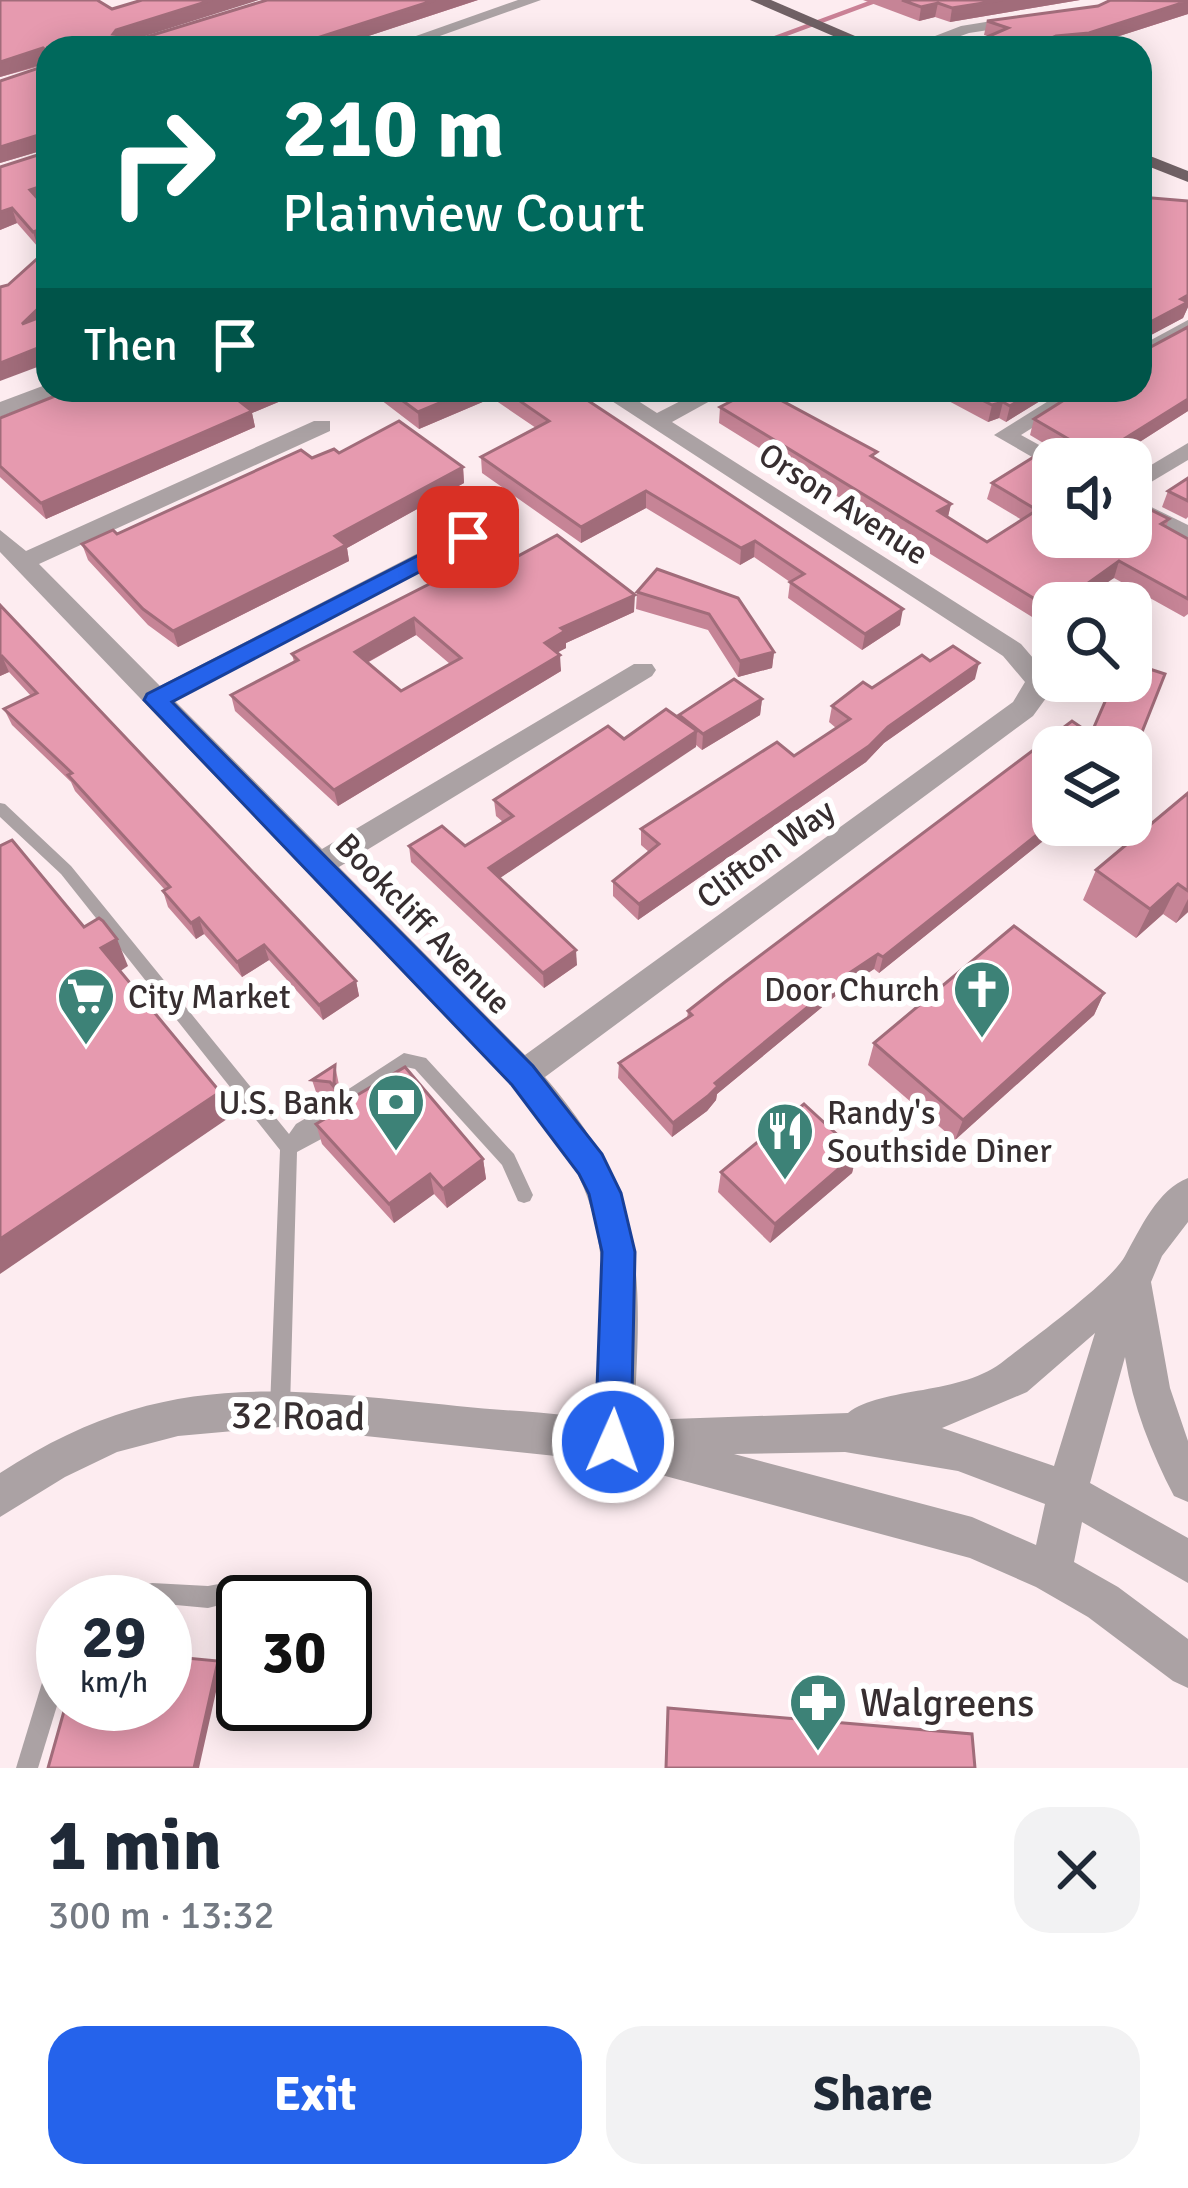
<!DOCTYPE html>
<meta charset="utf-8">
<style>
:root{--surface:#fff;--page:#f2f2f3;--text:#1f2937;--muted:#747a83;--accent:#2563eb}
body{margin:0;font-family:Signika,sans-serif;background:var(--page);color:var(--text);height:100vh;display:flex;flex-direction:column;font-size:45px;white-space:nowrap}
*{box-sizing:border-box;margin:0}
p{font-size:39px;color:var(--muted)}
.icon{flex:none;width:66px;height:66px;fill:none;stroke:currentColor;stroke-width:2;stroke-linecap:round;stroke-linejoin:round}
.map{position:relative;height:1768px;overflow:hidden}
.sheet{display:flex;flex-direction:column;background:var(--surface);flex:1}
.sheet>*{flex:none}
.guide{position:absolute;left:36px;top:36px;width:1116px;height:366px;border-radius:36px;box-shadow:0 6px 30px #0003;background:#00695c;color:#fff;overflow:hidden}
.fabs{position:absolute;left:1032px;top:438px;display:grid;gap:24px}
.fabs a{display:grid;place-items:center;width:120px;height:120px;border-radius:24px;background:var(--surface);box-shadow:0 6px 30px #0003;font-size:60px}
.speed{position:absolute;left:36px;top:1575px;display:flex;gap:24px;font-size:60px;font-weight:700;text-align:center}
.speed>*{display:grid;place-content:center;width:156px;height:156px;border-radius:50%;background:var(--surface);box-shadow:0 6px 30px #0003;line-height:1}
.speed small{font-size:30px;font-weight:400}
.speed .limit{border:6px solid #111;border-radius:18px;background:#fff;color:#111}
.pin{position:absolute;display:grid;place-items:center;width:102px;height:102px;color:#fff;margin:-51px;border-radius:24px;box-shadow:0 6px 18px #0006}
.me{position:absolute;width:132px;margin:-66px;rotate:2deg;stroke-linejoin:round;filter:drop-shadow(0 0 9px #0008)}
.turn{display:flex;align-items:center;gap:42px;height:252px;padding:0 48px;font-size:54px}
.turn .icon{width:156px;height:156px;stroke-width:2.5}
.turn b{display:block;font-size:84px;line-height:102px}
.then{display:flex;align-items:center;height:114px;padding:0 48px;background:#0003;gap:24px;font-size:45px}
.round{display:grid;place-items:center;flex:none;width:126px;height:126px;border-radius:36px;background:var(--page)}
.head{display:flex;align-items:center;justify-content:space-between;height:204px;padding:0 48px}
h1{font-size:72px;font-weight:700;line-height:90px}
.primary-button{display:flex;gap:24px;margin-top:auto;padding:24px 48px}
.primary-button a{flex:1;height:138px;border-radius:36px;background:var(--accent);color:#fff;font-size:48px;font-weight:700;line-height:138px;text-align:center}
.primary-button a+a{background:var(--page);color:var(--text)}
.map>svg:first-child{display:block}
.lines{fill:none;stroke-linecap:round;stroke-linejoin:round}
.stream{stroke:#ca8196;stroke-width:4.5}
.service{fill:#aba2a4;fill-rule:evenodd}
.minor{fill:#aba2a4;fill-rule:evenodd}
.tertiary{fill:#aba2a4;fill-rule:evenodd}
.primary{fill:#706165;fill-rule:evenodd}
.wall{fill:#c68496;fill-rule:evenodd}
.shaded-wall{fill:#a16c7a}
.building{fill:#e69aaf;stroke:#a16c7a;stroke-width:3;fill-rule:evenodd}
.route{fill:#2563eb;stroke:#184099;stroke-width:3}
.labels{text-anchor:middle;stroke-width:12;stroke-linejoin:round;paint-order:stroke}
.street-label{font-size:33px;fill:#372e30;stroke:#fff}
.poi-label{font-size:33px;fill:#372e30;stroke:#fff;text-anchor:end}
.near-street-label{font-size:39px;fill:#372e30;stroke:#fff}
.near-poi-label{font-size:39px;fill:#372e30;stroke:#fff;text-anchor:start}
</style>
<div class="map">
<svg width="1188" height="1768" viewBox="0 0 1188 1768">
<rect width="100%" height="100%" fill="#fdecf0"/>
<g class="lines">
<polyline class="stream" points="748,48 878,0"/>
<g class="service">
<polygon points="0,803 5,804 71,866 289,1134 296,1124 328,1105 334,1107 336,1112 334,1117 340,1119 343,1124 340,1129 297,1152 290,1408 287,1415 280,1418 273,1415 270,1408 280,1150 61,874 0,817"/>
<polygon points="404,1053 426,1058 514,1154 533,1195 530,1201 524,1203 518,1201 502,1165 415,1069 406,1067 356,1102 350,1104 344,1102 342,1097 344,1092"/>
<polygon points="261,1576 268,1579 271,1586 268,1593 208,1608 165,1604 165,1602 98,1602 102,1595 152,1583 208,1586"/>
<polygon points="63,1639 63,1686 38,1768 16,1768 52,1650 55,1642"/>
</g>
<g class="minor">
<polygon points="518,0 541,0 406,48 382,48"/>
<polygon points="1022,16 1027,18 1027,24 969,33 927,48 904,48 961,26"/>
<polygon points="1188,320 1188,335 1140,361 1140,346"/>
<polygon points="48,384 48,390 60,390 57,395 0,417 0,402"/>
<path d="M595,390H621L657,413L702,390H730L672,422L1021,644L1052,680L1049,694L1033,716L545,1077C655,1205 640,1285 633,1442L627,1456L613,1462L599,1456L593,1442C599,1356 618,1256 578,1175C561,1142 535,1114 511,1085L0,552V530L26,551L314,421H330V431L39,564L160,686L459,532H477V542L175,701L322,849L634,664H652L656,670L652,676L339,867L525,1055L1013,702L1025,682L1003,656Z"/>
<polygon points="1066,390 1092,390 1021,435 1061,457 1053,459 1053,469 994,435"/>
<polygon points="1188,443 1188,460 1131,494 1131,477"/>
<polygon points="1131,497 1188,525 1188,543 1131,514"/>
</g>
<path class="tertiary" d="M1188,1178V1222L1162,1256L1151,1282L1170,1388L1188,1441V1502L1174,1496C1151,1452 1133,1406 1125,1357L1090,1483L1188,1538V1583L1082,1522L1074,1562L1118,1587L1188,1639V1688L1173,1681L1088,1617L1036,1587L970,1558L613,1462L280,1427L178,1436L117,1452L65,1477L0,1517V1473C160,1368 278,1388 457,1406C513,1412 574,1412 629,1426L643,1420L848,1413C882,1386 962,1396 1005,1360C1032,1339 1112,1281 1125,1256C1140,1229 1158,1189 1188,1178ZM1095,1333L1054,1466L942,1428L1027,1392ZM845,1452L958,1471L1045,1504L1036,1545L972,1517L734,1454Z"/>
<g class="primary">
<polygon points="750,0 771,0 883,48 861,48"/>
<polygon points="1140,152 1188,171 1188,182 1140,163"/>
</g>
</g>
<g class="wall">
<polygon points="0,0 143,38 267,0 478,0 332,48 48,48 48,201 42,203 48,210 48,244 38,247 17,223 0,230 0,167 47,152 47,149 0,163 0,81 48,65 48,64 0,77"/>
<polygon points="863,0 1080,0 950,22 935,17 919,21"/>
<polygon points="1188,0 1188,14 1085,47 985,48 989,36 984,35 987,21 1098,6"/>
<polygon points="1140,197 1188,201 1188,307 1183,318 1141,340 1141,345 1147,349 1188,327 1188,411 1113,459 1053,459 1053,537 1137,512 1169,519 1166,527 1188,539 1188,614 1184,617 1114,578 1053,603 1053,630 719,423 720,407 876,459 951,504 948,517 987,542 1022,520 987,499 992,483 1060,455 1060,453 1030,435 1034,419 1140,390"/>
<polygon points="70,390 307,390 252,413 255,427 46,519 0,477 0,418"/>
<polygon points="368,390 572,390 900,625 862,650 788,598 790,582 754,557 740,565 646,508 581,543 482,473 481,457 536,428 492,398 419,429"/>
<polygon points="928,390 1058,390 1006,422 999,418 988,422"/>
<polygon points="339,453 463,467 464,483 347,548 349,561 178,647 148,625 88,560 82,544 117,534"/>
<polygon points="1188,478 1188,517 1186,519 1162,507 1168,491"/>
<polygon points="657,569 774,652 772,668 738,677 708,630 636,609 637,592"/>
<path d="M468,583L634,612L566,643V648L557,652L561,671L338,806L235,711L231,695L294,662L292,654ZM416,635L450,664L401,691L367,663Z"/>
<polygon points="0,605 356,981 359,996 323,1020 269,960 242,977 204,934 196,939 168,907 163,891 165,890 75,791 71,782 12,725 4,709 31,696 9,672 0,676"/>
<polygon points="930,661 975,679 884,743 866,762 638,920 613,896 613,881 649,852 641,845 641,829 794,756 836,728 829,722 832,706"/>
<polygon points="1131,663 1165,674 1131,759 1131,747 1053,747 1053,825 1063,825 879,973 874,969 844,989 717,1094 716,1100 707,1111 672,1137 618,1078 619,1063 687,1018 688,1011 725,982 1072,721 1091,734 1114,681 1131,681"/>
<polygon points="762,699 760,715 702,750 696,745 500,878 577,965 544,988 411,862 409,846 465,846 503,822 496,816 494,800 624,739 679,718 679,715"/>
<polygon points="1188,793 1188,912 1176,923 1163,914 1136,938 1083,900 1096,870"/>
<polygon points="1104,993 1094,1015 955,1140 868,1065 874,1043"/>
<polygon points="335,1065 340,1090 345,1095 483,1159 486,1179 447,1208 434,1194 394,1223 322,1144 316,1124 340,1108 335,1103 319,1101 312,1080"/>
<polygon points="857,1153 852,1173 770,1243 718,1192 721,1172"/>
</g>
<g class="shaded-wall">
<polygon points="212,0 259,0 120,44 113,34 116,30"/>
<polygon points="435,0 478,0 332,48 286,48"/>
<polygon points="1002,0 1080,0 950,22 952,8"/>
<polygon points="1188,1 1188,14 1085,47 1029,48 1056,36"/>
<polygon points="938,3 935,17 919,21 921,7"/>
<polygon points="43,48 47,63 0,77 0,62"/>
<polygon points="42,134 47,149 0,163 0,147"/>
<polygon points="48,184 48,201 35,206 30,190"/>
<polygon points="12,208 17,223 0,230 0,212"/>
<polygon points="48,227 48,244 38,247 33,232"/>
<polygon points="1188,295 1188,307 1183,318 1140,341 1143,326"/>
<polygon points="48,299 48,320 22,324"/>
<polygon points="48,344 48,363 0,381 0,363"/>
<polygon points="265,390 307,390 252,413 255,427 46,519 41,503 239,401"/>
<polygon points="471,390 492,390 492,398 419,429 418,412"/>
<polygon points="1036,390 1058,390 1006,422 1010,406"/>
<polygon points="1188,399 1188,411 1113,459 1092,459"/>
<polygon points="1003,402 999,418 988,422 992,405"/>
<polygon points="463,467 464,483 347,548 349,561 178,647 173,631 335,536"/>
<polygon points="646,491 646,508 581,543 581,527"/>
<polygon points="951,504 947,520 938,511"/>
<polygon points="755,541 754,557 740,565 741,548"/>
<polygon points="1119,561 1114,578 1078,603 1073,594"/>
<polygon points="635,595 634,612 566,643 566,648 546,659 545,643 561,628"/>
<polygon points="903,609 900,625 862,650 865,634"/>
<polygon points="414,618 416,635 357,668 355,652"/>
<polygon points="1145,637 1138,653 1131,659 1131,647"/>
<polygon points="774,652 772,668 738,677 740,661"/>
<polygon points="560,655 561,671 338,806 334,790"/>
<polygon points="2,656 9,672 0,676 0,657"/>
<polygon points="979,663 975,679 884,743 866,762 638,920 639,904"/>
<polygon points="762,699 760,715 702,750 703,734"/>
<polygon points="697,731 696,747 491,884 489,868"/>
<polygon points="1053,822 1053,825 1063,825 879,973 883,957"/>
<polygon points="1178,884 1163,914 1136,938 1150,909"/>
<polygon points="1188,899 1188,912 1176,923"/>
<polygon points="199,918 204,934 196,939 191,923"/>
<polygon points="117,939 128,966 113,976 101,948"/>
<polygon points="264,945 269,960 242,977 237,962"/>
<polygon points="576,950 577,965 544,988 543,973"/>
<polygon points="878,954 874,969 844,989 717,1094 716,1100 707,1111 672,1137 673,1123 715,1083 848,974"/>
<polygon points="356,981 359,996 323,1020 319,1005"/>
<polygon points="1104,993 1094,1015 955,1140 963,1120"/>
<polygon points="220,1092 230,1117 0,1274 0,1239"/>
<polygon points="857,1153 852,1173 770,1243 775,1224"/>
<polygon points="483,1159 486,1179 447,1208 443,1189"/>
<polygon points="430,1174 434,1194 394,1223 389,1204"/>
<polygon points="218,1661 222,1665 199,1768 194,1768"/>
</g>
<g class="building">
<polygon points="0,0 97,0 112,9 142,0 212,0 116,30 113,34 143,38 267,0 435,0 286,48 48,48 48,52 43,48 0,62"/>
<polygon points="902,0 1002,0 952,8 938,3 921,7"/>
<polygon points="1111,0 1188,1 1089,33 1056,36 1029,48 1016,48 987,37 1008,28 987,21 1098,6"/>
<polygon points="48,60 48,138 42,134 0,147 0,81 48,65"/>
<polygon points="48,141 48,184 30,190 48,210 48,227 33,232 12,208 0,212 0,167 47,152"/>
<polygon points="1140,197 1188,201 1188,295 1181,299 1188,302 1143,326 1141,345 1147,349 1188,327 1188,399 1092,459 1053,459 1053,537 1131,537 1131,508 1137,512 1145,507 1169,519 1161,524 1188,539 1188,599 1119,561 1073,594 1088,603 1053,603 1053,610 720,407 753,390 762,390 877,452 871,456 951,504 938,511 987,542 1037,510 992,483 1045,450 1061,456 1062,446 1070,440 1034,419 1080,390 1140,390"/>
<polygon points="48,249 48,299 22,324 48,314 48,344 0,363 0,287 8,285"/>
<polygon points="70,390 265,390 239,401 252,411 41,503 0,466 0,418"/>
<polygon points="388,390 471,390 418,412"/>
<polygon points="504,390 572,390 903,609 865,634 790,582 804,574 755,541 741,548 646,491 581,527 481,457 549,421"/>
<polygon points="962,390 1036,390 1010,406 1003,402 992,405"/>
<polygon points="399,421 463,467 335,536 346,545 173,631 143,609 82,544 113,530 117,534 301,450 312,458 334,449 339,453"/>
<polygon points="1188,478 1188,501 1168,491"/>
<path d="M557,535L635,595L561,628L565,631L545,643L560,655L334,790L231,695L298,660L292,654L453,572L468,583ZM414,618L461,658L401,691L355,652Z"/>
<polygon points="657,569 738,598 774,652 740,661 709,614 637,592"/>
<polygon points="0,605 356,981 319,1005 264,945 237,962 199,918 191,923 163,891 170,887 68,775 72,773 4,709 37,693 2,656 0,657"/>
<polygon points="1131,629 1145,637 1131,647"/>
<polygon points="953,646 979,663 888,727 869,746 639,904 613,881 659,844 641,829 777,742 794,756 850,719 832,706 863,682 872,688 922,655 930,661"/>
<polygon points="1131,663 1165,674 1136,747 1131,751 1131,747 1053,747 1053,787 1046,792 1053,797 1053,822 883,957 878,954 848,974 715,1083 718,1086 708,1096 673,1123 619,1063 692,1015 688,1011 725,982 1072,721 1091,734 1114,681 1131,681"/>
<polygon points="734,679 762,699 703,734 679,715"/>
<polygon points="666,709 697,731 489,868 576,950 543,973 409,846 442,826 465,846 513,816 494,800 608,726 624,739"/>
<polygon points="1188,793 1188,891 1178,884 1150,909 1096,870"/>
<polygon points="12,840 84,927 99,918 103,921 117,939 101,948 220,1092 0,1239 0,846"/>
<polygon points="1014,926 1104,993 963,1120 874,1043"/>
<polygon points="335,1065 334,1083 345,1095 354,1097 405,1067 483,1159 443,1189 430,1174 389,1204 316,1124 340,1110 344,1099 330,1082 312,1080"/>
<polygon points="804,1104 857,1153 775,1224 721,1172"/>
<polygon points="165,1656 218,1661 194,1768 48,1768 66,1704 165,1704"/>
<polygon points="668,1708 972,1734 975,1768 666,1768"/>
</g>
<polygon class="route" points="468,530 476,532 476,542 172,702 533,1066 602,1154 621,1193 635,1252 631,1442 626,1454 613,1460 600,1454 595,1442 602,1252 589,1194 579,1174 512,1085 144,700 147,694"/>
<defs>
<symbol id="church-pin" viewBox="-11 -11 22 30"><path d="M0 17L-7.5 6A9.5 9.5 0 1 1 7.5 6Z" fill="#3d8277" stroke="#fff"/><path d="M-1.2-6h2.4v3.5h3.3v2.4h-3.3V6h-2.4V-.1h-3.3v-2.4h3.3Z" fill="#fff"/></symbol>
<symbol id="supermarket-pin" viewBox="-11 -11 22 30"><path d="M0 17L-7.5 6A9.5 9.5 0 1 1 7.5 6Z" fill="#3d8277" stroke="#fff"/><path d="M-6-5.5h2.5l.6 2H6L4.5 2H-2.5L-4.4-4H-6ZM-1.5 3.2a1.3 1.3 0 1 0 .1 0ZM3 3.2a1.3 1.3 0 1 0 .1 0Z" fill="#fff"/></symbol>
<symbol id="bank-pin" viewBox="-11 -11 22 30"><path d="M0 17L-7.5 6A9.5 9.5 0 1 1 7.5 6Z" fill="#3d8277" stroke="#fff"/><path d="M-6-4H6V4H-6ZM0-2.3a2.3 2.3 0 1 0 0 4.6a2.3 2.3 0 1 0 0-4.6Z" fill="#fff"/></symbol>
<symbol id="restaurant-pin" viewBox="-11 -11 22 30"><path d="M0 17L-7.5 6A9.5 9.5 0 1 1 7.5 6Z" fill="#3d8277" stroke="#fff"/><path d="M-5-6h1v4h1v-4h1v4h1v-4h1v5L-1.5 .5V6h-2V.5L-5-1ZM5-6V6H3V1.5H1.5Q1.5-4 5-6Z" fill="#fff"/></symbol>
<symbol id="pharmacy-pin" viewBox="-11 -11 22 30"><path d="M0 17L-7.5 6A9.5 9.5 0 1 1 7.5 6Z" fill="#3d8277" stroke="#fff"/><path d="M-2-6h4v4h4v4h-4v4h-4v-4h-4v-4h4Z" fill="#fff"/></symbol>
</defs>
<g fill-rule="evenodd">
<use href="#church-pin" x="949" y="956" width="66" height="90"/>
<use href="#supermarket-pin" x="53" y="963" width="66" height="90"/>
<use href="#bank-pin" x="363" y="1069" width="66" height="90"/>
<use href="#restaurant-pin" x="752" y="1098" width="66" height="90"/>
<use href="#pharmacy-pin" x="785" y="1669" width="66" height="90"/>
</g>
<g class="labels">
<g class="street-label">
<text transform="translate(844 503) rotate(33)" y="12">Orson Avenue</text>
<text transform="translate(765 853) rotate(-36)" y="12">Clifton Way</text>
<text transform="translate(424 923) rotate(46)" y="12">Bookcliff Avenue</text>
</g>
<g class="poi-label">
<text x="940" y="1001">Door Church</text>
<text x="128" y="1008" text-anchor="start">City Market</text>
<text x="354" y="1114">U.S. Bank</text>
<text x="827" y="1124" text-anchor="start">Randy's<tspan x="827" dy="38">Southside Diner</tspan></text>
</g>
<g class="near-street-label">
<text transform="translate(298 1415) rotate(1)" y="14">32 Road</text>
</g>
<g class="near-poi-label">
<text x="860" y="1716">Walgreens</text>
</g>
</g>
</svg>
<div class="fabs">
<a><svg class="icon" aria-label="sound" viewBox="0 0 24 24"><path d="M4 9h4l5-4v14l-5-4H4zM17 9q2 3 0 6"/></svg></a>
<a><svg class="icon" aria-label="search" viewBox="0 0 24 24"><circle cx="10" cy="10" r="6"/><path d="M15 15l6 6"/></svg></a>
<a><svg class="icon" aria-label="layers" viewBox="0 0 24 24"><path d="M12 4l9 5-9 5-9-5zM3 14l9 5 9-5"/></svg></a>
</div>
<div class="speed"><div>29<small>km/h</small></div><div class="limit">30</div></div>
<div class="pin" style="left:468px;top:537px;background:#d93025"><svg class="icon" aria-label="arrive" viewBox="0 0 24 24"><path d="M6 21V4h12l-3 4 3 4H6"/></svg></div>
<svg class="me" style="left:613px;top:1442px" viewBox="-20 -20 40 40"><circle r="17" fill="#2563eb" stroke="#fff" stroke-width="3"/><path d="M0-11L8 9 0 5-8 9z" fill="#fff"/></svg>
<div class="guide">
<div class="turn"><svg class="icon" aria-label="right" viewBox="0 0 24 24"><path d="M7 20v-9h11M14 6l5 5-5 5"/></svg><div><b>210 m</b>Plainview Court</div></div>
<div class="then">Then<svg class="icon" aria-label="arrive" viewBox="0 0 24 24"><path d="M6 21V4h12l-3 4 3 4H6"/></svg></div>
</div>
</div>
<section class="sheet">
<div class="head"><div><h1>1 min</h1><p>300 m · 13:32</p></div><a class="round"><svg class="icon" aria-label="close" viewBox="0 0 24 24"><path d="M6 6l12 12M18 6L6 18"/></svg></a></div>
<div class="primary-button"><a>Exit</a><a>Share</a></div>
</section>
